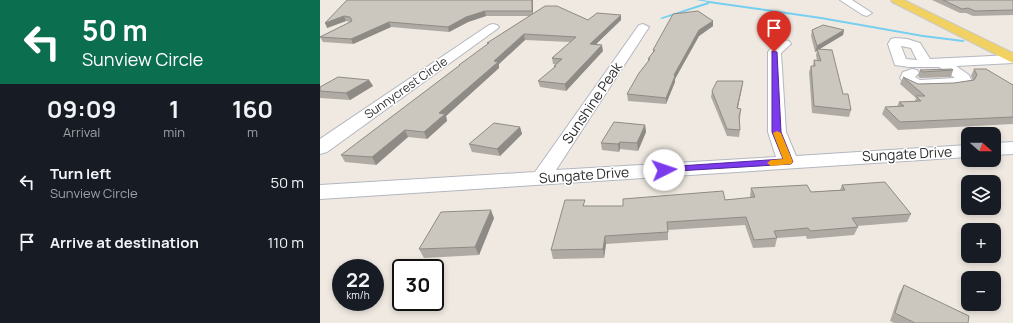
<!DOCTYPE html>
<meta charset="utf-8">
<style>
:root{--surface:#171b24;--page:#242831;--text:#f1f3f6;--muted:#9ea1a6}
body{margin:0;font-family:Manrope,sans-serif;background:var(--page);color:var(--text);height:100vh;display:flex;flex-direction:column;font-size:15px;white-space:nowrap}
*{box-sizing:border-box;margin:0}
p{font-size:13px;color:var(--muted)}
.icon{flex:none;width:22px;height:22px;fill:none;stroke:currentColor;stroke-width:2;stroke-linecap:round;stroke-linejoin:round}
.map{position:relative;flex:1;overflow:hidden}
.sheet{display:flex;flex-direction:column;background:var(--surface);width:320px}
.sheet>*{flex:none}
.guide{background:#0b6e4f;color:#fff;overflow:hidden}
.needle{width:26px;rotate:110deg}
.tools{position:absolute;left:641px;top:127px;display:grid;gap:8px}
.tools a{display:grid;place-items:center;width:40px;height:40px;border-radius:8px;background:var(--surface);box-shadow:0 2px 6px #0003;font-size:20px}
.speed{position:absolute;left:12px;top:259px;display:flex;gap:8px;font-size:20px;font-weight:700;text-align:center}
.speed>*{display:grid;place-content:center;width:52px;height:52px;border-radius:50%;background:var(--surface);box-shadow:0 2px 6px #0003;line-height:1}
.speed small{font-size:10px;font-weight:400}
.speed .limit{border:2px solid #111;border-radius:6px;background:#fff;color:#111}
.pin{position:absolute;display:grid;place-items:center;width:34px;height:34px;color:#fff;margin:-41px -17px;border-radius:50% 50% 50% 0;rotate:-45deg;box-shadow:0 0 4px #0007}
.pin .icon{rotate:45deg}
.me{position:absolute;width:44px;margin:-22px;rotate:86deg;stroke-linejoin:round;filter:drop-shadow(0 0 3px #0008)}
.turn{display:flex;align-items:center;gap:14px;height:84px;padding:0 16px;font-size:18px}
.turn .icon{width:52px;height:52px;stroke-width:2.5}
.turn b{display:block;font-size:28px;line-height:34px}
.eta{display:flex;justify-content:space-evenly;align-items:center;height:68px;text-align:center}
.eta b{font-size:24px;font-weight:700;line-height:28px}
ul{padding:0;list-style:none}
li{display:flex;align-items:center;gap:12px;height:60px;padding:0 16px}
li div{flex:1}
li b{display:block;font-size:15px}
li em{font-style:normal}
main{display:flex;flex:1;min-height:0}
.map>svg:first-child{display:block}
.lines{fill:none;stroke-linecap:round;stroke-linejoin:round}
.stream{fill:#75cff0;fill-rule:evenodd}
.minor-casing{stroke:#b4b7c1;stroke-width:2}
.major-casing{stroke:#c9c9c9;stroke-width:2}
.minor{fill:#fff;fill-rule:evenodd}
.major{fill:#f2d163;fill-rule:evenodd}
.wall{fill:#afaba4}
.shaded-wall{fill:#8e8b86}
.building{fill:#cbc7bf;stroke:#8e8b86}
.route{fill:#7c3aed;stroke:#51269a}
.slow{fill:#f59e0b}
.labels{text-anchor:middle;stroke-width:3;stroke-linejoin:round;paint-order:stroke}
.far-street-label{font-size:12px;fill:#2e2e2e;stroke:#fff}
.street-label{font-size:14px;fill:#2e2e2e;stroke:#fff}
</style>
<main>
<section class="sheet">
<div class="guide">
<div class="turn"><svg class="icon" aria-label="left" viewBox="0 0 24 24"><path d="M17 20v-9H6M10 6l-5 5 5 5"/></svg><div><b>50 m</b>Sunview Circle</div></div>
</div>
<div class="eta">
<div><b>09:09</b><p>Arrival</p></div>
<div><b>1</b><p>min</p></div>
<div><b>160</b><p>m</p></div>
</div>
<ul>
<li><svg class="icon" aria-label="left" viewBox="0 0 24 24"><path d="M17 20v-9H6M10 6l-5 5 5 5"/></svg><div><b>Turn left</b><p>Sunview Circle</p></div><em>50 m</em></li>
<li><svg class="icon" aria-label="arrive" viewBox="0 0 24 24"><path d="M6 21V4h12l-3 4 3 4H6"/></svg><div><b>Arrive at destination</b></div><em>110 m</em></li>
</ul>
</section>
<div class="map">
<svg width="693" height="323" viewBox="0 0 693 323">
<rect width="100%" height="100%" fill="#efe9e1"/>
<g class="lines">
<polygon class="stream" points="376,0 382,0 501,17 603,35 643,40 645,41 643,42 603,37 501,19 389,3 389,4 342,19 340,18 388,2"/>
<defs>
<g id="minor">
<polygon points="520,0 532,0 552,13 547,16 543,15"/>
<polygon points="173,24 177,25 179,27 177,29 7,152 0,154 0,139 169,25"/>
<path d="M323,24L329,27L236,170L456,157L448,132V52C453,45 461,39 469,41L471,44L461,53L466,132L476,156L648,145V157L0,199V185L215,172L319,25Z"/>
<path d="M575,38L587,39L600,43L610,59L692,55L693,63L636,66L649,75L652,82L650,85C640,88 605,91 595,89C588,87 584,84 580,78L583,72L592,69L597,70L599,73L595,77L600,80L635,78L619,67H589L575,65L568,44L571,39ZM581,46L591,48L597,60L586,59Z"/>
<polygon points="693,142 693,154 674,155 674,143"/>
</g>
<polygon id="major" points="571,0 584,0 693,53 693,63 572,2"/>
</defs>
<use href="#minor" class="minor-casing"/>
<use href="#major" class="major-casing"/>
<use href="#minor" class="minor"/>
<use href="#major" class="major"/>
</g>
<g class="wall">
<polygon points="27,0 213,0 213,14 268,20 301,15 301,20 276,44 283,51 246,91 220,87 218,81 234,68 234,66 235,64 233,64 232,58 250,42 205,40 179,64 179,68 126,116 127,121 107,139 88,137 56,165 25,162 21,155 139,66 139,65 168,45 167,43 210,16 166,16 148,22 129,32 71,27 33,44 3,42 0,37 30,22 26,21 7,28"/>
<polygon points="612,0 693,0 693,15 653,16 646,13 640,13"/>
<polygon points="393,21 393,26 379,36 355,79 355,82 346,104 308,101 307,94 328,62 328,59 333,52 333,50"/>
<polygon points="492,30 524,30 523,35 499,49 523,94 531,110 529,117 492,113 489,72 491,66 493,66 494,60 497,61 496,55 497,50 495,52 491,36"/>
<polygon points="654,69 693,85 693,124 578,130 562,114 565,107 577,107 579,102 595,101 596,98 580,84 583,77 598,84 634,83 653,80 651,76"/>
<polygon points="600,70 633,70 631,77 600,78 598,76"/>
<polygon points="49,80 53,86 30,100 0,98 0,87"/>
<polygon points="423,81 418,108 421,109 420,119 420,130 419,137 407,136 391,97 392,91"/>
<polygon points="325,125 326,132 318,151 300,149 299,152 282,150 281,143"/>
<polygon points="200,127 202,134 180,156 152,152 149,144"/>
<polygon points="522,185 591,214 587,222 537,226 538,227 534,235 487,239 486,236 457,238 455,247 433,248 425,225 348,230 348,240 286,244 284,258 233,259 231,250 266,206 303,206 431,198 430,196 431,188 491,192 520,190"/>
<polygon points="174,218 159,255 104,258 99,249"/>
<polygon points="584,285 648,323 574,323 570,321 579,294"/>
</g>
<g class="shaded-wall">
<polygon points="212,0 213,0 213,16 212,11"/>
<polygon points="165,11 166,16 148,22 129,32 128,27 146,17"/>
<polygon points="301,15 301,20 270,50 270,44"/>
<polygon points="24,16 26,21 7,28 5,23"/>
<polygon points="393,21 393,26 379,36 355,79 355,82 346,104 346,98 354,75 379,30"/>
<polygon points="69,22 71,27 33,44 31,39"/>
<polygon points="524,30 523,35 495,52 497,46"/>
<polygon points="204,34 205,40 179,64 179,68 126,116 127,121 107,139 104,132 119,113 174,61"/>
<polygon points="282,45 283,51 246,91 245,84"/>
<polygon points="49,80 53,86 30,100 26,93"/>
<polygon points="423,81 422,88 416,115 417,108"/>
<polygon points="325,125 326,132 318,151 317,143"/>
<polygon points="200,127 202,134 180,156 177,149"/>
<polygon points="85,130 88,137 56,165 52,157"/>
<polygon points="300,142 300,149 299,152 298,144"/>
<polygon points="171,210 174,218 159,255 155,247"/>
<polygon points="285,236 286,244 284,258 283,249"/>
</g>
<g class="building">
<polygon points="27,0 212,0 212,11 165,11 146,17 128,27 69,22 31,39 0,37 32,21 30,17 24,16 5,23"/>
<polygon points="623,0 693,0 693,10 655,11 648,8 642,9"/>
<polygon points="225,6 237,6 268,20 277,13 301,15 270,44 282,45 245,84 218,81 236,66 234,66 242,59 232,58 256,37 204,34 174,61 178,62 119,113 125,114 104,132 85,130 52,157 21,155 140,65 139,65 169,43 167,43"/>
<polygon points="378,11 393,21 379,30 354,75 355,76 346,98 307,94 319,73 330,59 328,59 335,50 333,50 353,14"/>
<polygon points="503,25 524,30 497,46 492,30"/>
<polygon points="497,49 512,50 523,94 528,94 531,110 494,106 491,66 495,66 494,60 501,61"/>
<polygon points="632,69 633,70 603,72 600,70"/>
<polygon points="654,69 666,69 693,85 693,117 580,122 565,107 584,106 579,102 601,101 596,96 605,96 583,77 598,84 634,83 654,80 657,75"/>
<polygon points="18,77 49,80 26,93 0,91 0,87"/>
<polygon points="397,81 423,81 417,108 421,109 419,116 420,130 407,129 392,91"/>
<polygon points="294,122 325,125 317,143 300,142 298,144 281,143"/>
<polygon points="174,123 200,127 177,149 149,144"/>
<polygon points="565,182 591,214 532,218 538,227 490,231 488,228 454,231 457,238 434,240 426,217 347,222 348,232 285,236 283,249 231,250 245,200 265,200 263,206 303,206 303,199 403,191 405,200 435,197 431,188 487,185 491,192 525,190 522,185"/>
<polygon points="171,210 155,247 99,249 121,212"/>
<polygon points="584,285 649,316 648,323 595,323 575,313"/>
</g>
<polygon class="route" points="452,51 457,52 461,132 473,162 471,164 341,172 340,170 344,167 463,159 452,132"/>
<polygon class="slow" points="457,131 461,133 473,162 471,164 451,166 447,163 451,160 463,159 453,133"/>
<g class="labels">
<g class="far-street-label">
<text transform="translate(86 88) rotate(-35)" y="4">Sunnycrest Circle</text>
</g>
<g class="street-label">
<text transform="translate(272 103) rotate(-56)" y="5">Sunshine Peak</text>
<text transform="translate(587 154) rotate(-3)" y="5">Sungate Drive</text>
<text transform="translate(264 175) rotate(-4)" y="5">Sungate Drive</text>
</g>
</g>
</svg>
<div class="tools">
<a><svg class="needle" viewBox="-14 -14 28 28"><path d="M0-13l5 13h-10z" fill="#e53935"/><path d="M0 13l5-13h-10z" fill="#9ea1a6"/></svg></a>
<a><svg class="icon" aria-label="layers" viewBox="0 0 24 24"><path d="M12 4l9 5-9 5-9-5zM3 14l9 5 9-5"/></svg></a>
<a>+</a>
<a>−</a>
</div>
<div class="speed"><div>22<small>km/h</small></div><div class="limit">30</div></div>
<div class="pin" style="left:454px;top:52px;background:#d93025"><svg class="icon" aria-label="arrive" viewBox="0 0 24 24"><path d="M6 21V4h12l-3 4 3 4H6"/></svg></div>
<svg class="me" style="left:344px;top:170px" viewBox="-20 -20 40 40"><circle r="19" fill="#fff"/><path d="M0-13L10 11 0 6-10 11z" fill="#7c3aed"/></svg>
</div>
</main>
